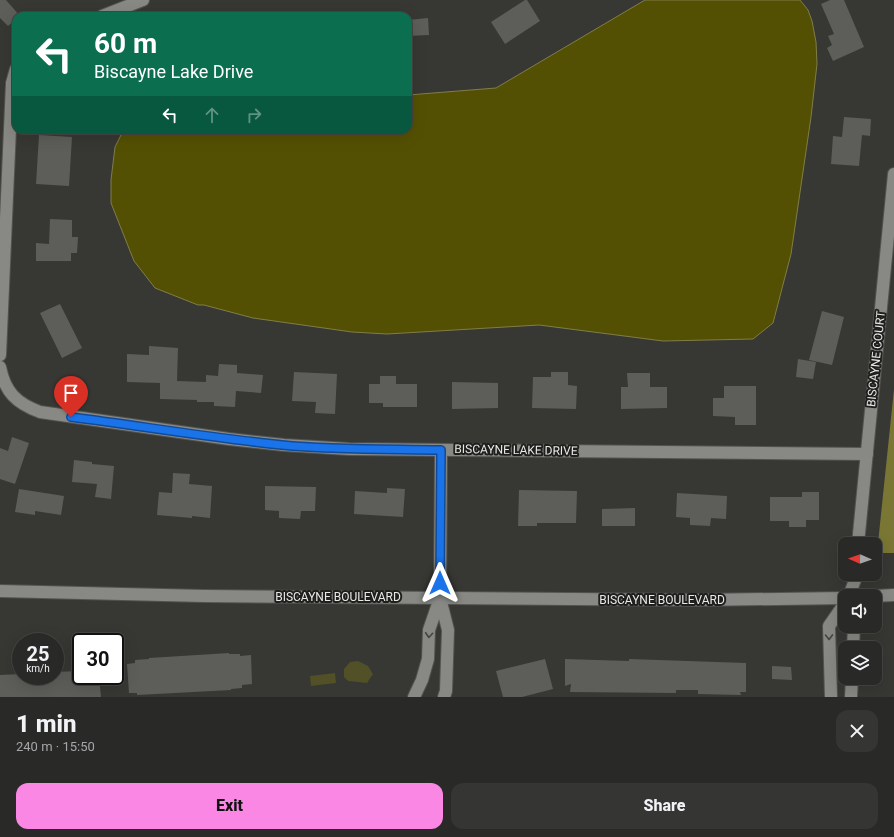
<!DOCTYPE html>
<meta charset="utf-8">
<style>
:root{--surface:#292927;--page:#353533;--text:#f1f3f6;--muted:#a5a6a7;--line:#454544;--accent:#fb87e5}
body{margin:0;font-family:Roboto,sans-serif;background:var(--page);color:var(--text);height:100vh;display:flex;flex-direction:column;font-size:15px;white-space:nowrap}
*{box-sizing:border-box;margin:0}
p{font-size:13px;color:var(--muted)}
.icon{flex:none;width:22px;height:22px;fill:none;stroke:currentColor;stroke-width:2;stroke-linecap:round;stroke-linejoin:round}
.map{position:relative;height:697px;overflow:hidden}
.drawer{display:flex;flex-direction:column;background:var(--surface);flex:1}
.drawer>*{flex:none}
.guide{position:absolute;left:12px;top:12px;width:400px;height:122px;border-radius:12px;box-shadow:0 4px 16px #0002,0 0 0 1px var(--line);background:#0b6e4f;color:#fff;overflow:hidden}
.needle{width:26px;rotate:272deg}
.buttons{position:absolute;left:838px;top:537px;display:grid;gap:8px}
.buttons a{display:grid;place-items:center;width:44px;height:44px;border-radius:8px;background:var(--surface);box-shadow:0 4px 16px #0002,0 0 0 1px var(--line);font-size:20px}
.speed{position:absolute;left:12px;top:633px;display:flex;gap:8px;font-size:20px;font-weight:700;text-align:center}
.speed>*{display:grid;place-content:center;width:52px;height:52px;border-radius:50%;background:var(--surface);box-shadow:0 4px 16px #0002,0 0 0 1px var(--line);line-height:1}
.speed small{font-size:10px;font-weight:400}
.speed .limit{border:2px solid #111;border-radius:6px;background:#fff;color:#111}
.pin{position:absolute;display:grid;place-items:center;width:34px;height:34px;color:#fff;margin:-41px -17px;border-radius:50% 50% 50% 0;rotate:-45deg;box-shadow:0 0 4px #0007}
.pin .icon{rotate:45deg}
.me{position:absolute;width:44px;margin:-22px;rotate:0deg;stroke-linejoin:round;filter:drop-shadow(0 0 3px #0008)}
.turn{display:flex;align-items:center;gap:14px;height:84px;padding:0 16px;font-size:18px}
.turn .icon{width:52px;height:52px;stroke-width:2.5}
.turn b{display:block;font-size:28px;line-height:34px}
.lanes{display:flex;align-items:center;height:38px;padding:0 16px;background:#0003;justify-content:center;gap:20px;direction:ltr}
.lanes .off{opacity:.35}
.round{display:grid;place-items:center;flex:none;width:42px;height:42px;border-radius:12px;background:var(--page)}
.summary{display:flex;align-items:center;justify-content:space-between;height:68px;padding:0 16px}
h1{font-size:24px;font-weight:800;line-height:30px}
.cta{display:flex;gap:8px;margin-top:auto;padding:8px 16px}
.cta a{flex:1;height:46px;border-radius:12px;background:var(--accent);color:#111;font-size:16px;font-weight:800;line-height:46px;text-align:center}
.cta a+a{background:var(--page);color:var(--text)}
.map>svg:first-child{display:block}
.green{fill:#515027}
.forest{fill:#7a7734}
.water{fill:#545003;stroke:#807e47}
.building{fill:#5d5d59}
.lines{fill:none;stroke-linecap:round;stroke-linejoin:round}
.street-casing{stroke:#535350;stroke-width:14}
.secondary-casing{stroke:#535350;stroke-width:14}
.street{stroke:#888884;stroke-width:12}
.secondary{stroke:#888884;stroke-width:12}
.oneway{stroke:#444441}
.route-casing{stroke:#114b97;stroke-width:10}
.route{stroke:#1a73e8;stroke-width:7}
.labels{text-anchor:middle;stroke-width:4;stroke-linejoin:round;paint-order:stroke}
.street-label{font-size:12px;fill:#e8e8e6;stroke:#1f1f1d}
</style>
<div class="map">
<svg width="894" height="697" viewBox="0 0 894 697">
<rect width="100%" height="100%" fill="#373734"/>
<g class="green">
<polygon points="358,661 368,666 373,674 367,683 348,681 344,677 344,669 350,662"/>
<polygon points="335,673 336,683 311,686 310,676"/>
</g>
<polygon class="forest" points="894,389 894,553 877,553"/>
<polygon class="water" points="645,0 800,0 808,10 812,21 816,42 817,64 811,117 791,254 773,323 753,339 663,341 539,325 387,334 352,332 253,318 204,305 198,305 155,288 134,261 111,203 111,180 115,147 121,135 126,130 408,130 408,95 496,88"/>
<g class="building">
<polygon points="0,0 6,0 20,16 16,16 16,19 8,26 0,18"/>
<polygon points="525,0 527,0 540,21 505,44 491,22"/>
<polygon points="830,0 844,0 864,47 833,61 827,48 832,45 828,36 834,34 821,4"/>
<polygon points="428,18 429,35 408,36 408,20"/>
<polygon points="844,117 871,119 870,136 862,135 859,166 831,164 833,136 842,137"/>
<polygon points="39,135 72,137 69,186 36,184"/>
<polygon points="50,219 72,220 72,237 78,237 77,253 71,253 71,261 36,261 36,243 49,244"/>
<polygon points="60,304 82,348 62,358 40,313"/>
<polygon points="822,311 844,317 832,365 809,360"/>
<polygon points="149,346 178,348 177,381 206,382 206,375 218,376 219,364 237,365 237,373 263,375 261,393 236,391 235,407 214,406 214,402 197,402 197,400 160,399 160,383 127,382 127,354 149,355"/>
<polygon points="798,359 816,362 813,379 796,377"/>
<polygon points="294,372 337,374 335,414 315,413 316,402 292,401"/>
<polygon points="551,372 568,372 568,385 577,386 576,409 532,408 533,377 551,377"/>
<polygon points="627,373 650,373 650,387 667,387 667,408 621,409 621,387 628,387"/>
<polygon points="380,376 396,376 396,384 417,384 417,407 383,407 383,403 369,403 369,384 380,384"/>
<polygon points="452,382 498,383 498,408 452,409"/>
<polygon points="724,386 756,386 756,425 735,425 735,417 713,416 713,398 724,398"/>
<polygon points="12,437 29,443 15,484 0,479 0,448 8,451"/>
<polygon points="74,460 92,462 92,464 114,466 111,499 95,497 97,484 72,482"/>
<polygon points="173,473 190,474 189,484 212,486 210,518 192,516 192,518 157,515 159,492 172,493"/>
<polygon points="265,486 316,487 315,511 301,511 300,519 279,518 279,511 265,510"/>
<polygon points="387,488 405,489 403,517 354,514 355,491 387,493"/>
<polygon points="19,489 64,496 61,515 35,511 35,515 15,512"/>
<polygon points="519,490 577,491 576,523 537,523 537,526 518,526"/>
<polygon points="802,492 819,492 819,520 806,520 806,527 789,527 789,521 770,521 770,497 802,497"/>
<polygon points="677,493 727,496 726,519 711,518 710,526 690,525 690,518 676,517"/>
<polygon points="635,508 635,526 602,526 602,509"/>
<polygon points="229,653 229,654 240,654 240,656 251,655 252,684 242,685 242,688 231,689 231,690 137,695 137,693 129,693 127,664 135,663 135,660 149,659 149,658"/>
<polygon points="545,659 553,689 522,697 503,697 496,671"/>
<polygon points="565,659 629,661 629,659 746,663 746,692 740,692 741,695 698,694 698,690 676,690 676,693 570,692 571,684 565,686"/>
<polygon points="772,666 791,667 792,680 772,679"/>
<polygon points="78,671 78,672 81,672 81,676 99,676 101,697 0,697 0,675 21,674 21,676 55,676 55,672"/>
</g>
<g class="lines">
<defs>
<g id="street">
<polyline points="102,16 143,0"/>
<polyline points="0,355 12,83 16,69"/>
<path d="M0,367C5,392 16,403 40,412L229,439L284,445L349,449L867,454"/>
<polyline points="441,450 440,598 448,630 446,691 444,697"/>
<polyline points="858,544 894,174"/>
<polyline points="849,596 855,580 855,574"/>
<polyline points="853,648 854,626"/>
<polyline points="414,697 422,680 428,659 429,630 440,598"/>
<polyline points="831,697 829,626 845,603"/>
<polyline points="851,697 852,678"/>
</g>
<g id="secondary">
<polyline points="0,591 204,596 698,600 845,598"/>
<polyline points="875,596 894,595"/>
</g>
</defs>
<use href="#street" class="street-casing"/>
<use href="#secondary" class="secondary-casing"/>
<use href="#street" class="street"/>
<use href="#secondary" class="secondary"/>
</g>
<defs><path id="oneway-chevron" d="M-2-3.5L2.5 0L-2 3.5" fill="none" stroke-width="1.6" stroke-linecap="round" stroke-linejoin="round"/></defs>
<g class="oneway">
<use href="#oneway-chevron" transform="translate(429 635) rotate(94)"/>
<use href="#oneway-chevron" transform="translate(829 637) rotate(89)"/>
</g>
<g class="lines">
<defs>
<path id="route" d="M71,417C141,426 212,438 282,445C335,450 388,449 441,450L440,583"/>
</defs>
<use href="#route" class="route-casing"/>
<use href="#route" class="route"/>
</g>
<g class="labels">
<g class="street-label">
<text transform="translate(876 359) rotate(-84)" y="4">BISCAYNE COURT</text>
<text transform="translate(516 450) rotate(1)" y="4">BISCAYNE LAKE DRIVE</text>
<text x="338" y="601">BISCAYNE BOULEVARD</text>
<text x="662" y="604">BISCAYNE BOULEVARD</text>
</g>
</g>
</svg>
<div class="buttons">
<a><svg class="needle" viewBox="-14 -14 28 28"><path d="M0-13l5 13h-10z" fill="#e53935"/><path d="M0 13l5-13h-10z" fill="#a5a6a7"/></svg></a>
<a><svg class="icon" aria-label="sound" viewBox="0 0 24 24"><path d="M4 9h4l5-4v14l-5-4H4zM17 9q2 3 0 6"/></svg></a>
<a><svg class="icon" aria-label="layers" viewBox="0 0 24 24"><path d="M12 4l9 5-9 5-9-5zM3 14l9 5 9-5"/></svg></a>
</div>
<div class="speed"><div>25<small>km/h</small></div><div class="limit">30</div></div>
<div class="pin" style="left:71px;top:417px;background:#d93025"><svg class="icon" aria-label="arrive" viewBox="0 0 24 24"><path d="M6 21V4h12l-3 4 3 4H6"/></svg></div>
<svg class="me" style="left:440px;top:583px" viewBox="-20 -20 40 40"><path d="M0-17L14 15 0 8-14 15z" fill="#1a73e8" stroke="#fff" stroke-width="4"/></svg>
<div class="guide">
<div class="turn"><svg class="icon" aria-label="left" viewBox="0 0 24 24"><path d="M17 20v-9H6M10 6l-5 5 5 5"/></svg><div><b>60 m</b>Biscayne Lake Drive</div></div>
<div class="lanes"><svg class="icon" aria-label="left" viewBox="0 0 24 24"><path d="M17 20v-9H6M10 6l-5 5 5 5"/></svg><svg class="icon off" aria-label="ahead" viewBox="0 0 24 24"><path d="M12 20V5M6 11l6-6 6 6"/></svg><svg class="icon off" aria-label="right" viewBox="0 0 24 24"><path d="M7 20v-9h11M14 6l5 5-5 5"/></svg></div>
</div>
</div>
<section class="drawer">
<div class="summary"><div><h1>1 min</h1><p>240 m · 15:50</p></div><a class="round"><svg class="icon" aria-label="close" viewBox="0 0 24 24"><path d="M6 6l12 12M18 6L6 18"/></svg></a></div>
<div class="cta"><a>Exit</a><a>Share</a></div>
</section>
